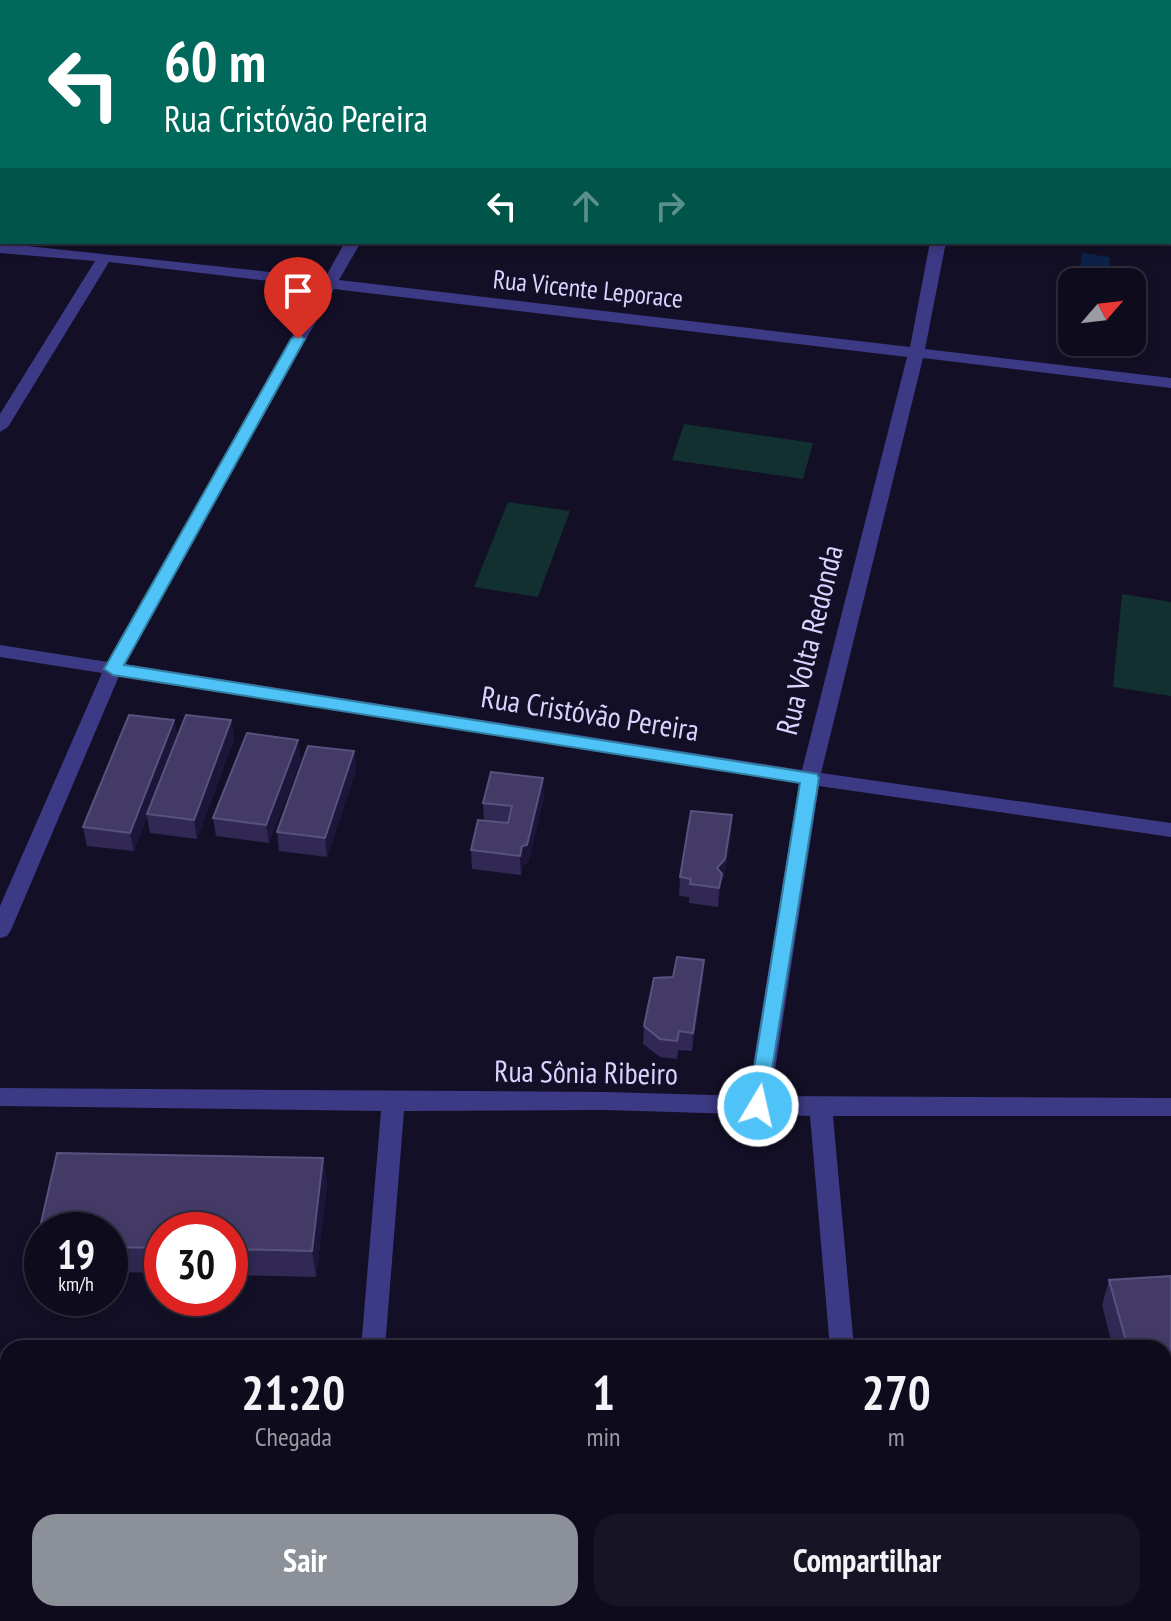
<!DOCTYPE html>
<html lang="pt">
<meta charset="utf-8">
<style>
:root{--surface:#0e0b1c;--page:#171425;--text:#f1f3f6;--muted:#9b9ba3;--line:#2e2b3b;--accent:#8c9099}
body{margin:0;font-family:"PT Sans Narrow",sans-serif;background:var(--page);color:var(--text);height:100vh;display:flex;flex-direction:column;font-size:30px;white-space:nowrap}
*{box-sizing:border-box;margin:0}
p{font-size:26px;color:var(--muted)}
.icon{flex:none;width:44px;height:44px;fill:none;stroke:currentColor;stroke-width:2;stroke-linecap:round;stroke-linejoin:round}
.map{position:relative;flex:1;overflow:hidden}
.drawer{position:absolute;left:0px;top:1340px;width:1172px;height:282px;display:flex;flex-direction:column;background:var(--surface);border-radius:24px 24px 0 0;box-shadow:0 4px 12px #0003,0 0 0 2px var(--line)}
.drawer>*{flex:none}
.hud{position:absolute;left:0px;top:0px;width:1172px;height:244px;box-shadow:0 4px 12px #0003,0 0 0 2px var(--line);background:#00695c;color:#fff;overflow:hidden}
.needle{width:52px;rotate:62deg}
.tools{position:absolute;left:1058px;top:268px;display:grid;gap:16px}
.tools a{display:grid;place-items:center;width:88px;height:88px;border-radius:16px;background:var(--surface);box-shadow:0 4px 12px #0003,0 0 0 2px var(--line);font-size:40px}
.speed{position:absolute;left:24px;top:1212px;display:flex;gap:16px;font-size:40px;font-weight:700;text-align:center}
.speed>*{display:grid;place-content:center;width:104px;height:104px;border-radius:50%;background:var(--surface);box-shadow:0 4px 12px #0003,0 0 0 2px var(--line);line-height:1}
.speed small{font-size:20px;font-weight:400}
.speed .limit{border:12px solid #d22;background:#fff;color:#111}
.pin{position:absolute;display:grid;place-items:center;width:68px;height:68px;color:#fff;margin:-82px -34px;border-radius:50% 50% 50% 0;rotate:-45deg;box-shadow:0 0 8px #0007}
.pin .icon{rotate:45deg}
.me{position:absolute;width:88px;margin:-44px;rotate:9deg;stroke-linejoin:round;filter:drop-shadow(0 0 6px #0008)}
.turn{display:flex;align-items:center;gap:28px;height:168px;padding:0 32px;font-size:36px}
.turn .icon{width:104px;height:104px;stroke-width:2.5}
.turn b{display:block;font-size:56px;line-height:68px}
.lanes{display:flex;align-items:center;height:76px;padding:0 32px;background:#0003;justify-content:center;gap:40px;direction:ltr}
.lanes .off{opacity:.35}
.eta{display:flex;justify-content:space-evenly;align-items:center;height:136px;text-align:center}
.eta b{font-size:48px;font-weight:600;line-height:56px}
.action{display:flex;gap:16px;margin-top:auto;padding:16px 32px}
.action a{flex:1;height:92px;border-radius:24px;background:var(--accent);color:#fff;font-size:32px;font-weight:600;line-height:92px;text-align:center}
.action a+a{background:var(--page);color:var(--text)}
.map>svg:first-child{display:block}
.green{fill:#12302f}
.water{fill:#0c2248}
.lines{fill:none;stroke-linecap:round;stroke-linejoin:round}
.minor{fill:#3d3a85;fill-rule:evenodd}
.major{fill:#c25bff;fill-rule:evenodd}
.wall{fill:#312854}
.shaded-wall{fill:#1d163a}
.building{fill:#433a66;stroke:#5a527e;stroke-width:2}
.route{fill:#4fc3f7;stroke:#337fa1;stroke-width:2}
.labels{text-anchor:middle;stroke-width:6;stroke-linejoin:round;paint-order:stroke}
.far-street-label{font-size:26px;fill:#d9d4ff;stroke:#130f26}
.street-label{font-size:30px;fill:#d9d4ff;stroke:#130f26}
</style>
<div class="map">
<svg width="1171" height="1621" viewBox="0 0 1171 1621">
<rect width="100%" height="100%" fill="#130f26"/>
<g class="green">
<polygon points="684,424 813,443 803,479 672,460"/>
<polygon points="508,502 570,511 538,597 474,587"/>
<polygon points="1122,594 1171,602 1171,696 1113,687"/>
</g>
<polygon class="water" points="1082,253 1110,257 1109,271 1079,275"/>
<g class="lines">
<g class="minor">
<polygon points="382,0 411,0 412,2 383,2"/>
<rect x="979" y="0" width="12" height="2"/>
<rect x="1170" y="80" width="1" height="8"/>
<path d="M345,242H361L339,280L910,347L930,242H946L925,349L1171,378V388L923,358L821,773L1171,823V837L819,786L771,1096L1171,1098V1116H833L854,1348H830L810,1116L605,1110L404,1111L385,1348H361L381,1111L0,1106V1088L605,1092L748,1096L799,783L119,676L11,930L7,936L0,938V906L102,673L0,657V645L108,662L320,287L109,262L8,427L0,432V414L95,261L0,253V243L325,278ZM334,289L907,357L802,770L125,664Z"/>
<polygon points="338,1614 366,1614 365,1621 337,1621"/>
<rect x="852" y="1614" width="28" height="7"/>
</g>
<polygon class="major" points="0,0 7,0 0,5"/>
</g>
<g class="wall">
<polygon points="559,0 604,0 603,2 576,2"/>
<polygon points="174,720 177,736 231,720 234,739 197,839 150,833 147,817 134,851 87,846 83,827"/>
<polygon points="354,751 356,770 327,857 279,851 277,832"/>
<polygon points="301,759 269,843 216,836 213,818"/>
<polygon points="544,797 528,863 523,865 521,875 472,869 471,850 484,821 483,803"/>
<polygon points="732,815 731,834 724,878 721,881 718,907 689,903 689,897 679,896 680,877"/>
<polygon points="704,960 703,979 692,1051 678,1050 677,1059 660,1057 643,1044 644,1026"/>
<polygon points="57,1153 323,1158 327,1184 316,1277 230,1275 230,1230 162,1230 162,1273 110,1272 110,1230 42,1230 42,1265 36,1245"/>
<polygon points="1171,1276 1171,1481 1164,1481 1164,1348 1113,1348 1102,1305 1109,1280"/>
</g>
<g class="shaded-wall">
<polygon points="174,720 178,739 147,814 147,817 134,851 130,833"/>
<polygon points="231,720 234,739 197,839 194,820"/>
<polygon points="298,740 301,759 269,843 266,825"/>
<polygon points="354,751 356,770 327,857 325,838"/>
<polygon points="543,778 544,797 528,863 523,865 521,875 520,856"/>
<polygon points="732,815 731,834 724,878 721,881 718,907 719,888 717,868"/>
<polygon points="704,960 703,979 692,1051 693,1033"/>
<polygon points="323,1158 327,1184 316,1277 312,1251"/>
<polygon points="782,1614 794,1614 794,1619 791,1621 781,1621"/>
</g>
<g class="building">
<polygon points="129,715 174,720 130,833 83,827"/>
<polygon points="186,715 231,720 194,820 147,814"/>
<polygon points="247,733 298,740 266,825 213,818"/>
<polygon points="308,746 354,751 325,838 277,832"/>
<polygon points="491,772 543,778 527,845 522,846 520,856 471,850 478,820 508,823 512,806 483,803"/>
<polygon points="691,811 732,815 725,859 717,868 722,874 719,888 690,884 691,879 680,877"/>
<polygon points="677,957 704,960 693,1033 679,1031 677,1041 660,1039 644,1026 654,978 673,977"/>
<polygon points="57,1153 323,1158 312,1251 230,1249 230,1230 162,1230 162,1248 110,1247 110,1230 42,1230 42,1245 36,1245"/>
<polygon points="1171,1276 1171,1458 1164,1458 1164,1348 1128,1348 1109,1280"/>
<polygon points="695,1614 782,1614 788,1621 696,1621"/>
</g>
<polygon class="route" points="298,335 305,339 124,665 817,774 819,778 765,1112 758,1114 751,1112 748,1106 800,783 113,675 104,669 291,339"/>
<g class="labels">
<g class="far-street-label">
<text transform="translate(588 289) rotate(6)" y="9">Rua Vicente Leporace</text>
</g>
<g class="street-label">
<text transform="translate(810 640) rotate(-76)" y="10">Rua Volta Redonda</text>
<text transform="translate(590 714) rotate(9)" y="10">Rua Cristóvão Pereira</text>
<text transform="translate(586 1073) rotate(1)" y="10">Rua Sônia Ribeiro</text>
</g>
</g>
</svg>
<div class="tools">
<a><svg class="needle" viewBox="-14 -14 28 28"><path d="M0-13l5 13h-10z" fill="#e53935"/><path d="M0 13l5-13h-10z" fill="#9b9ba3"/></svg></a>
</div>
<div class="speed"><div>19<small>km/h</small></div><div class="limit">30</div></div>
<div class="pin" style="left:298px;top:339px;background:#d93025"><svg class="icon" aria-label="arrive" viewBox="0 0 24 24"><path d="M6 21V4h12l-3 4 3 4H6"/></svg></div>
<svg class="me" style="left:758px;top:1106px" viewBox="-20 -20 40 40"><circle r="17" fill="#4fc3f7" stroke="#fff" stroke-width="3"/><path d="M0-11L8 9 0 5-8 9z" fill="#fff"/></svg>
<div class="hud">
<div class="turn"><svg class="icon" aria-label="left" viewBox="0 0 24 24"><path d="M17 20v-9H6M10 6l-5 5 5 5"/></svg><div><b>60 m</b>Rua Cristóvão Pereira</div></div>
<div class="lanes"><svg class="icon" aria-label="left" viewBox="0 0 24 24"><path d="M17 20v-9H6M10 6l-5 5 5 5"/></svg><svg class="icon off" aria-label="ahead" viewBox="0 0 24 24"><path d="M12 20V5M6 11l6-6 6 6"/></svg><svg class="icon off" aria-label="right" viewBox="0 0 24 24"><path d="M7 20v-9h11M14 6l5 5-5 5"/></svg></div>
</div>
<section class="drawer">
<div class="eta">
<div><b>21:20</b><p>Chegada</p></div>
<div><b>1</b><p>min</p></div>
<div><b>270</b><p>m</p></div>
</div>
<div class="action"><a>Sair</a><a>Compartilhar</a></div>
</section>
</div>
